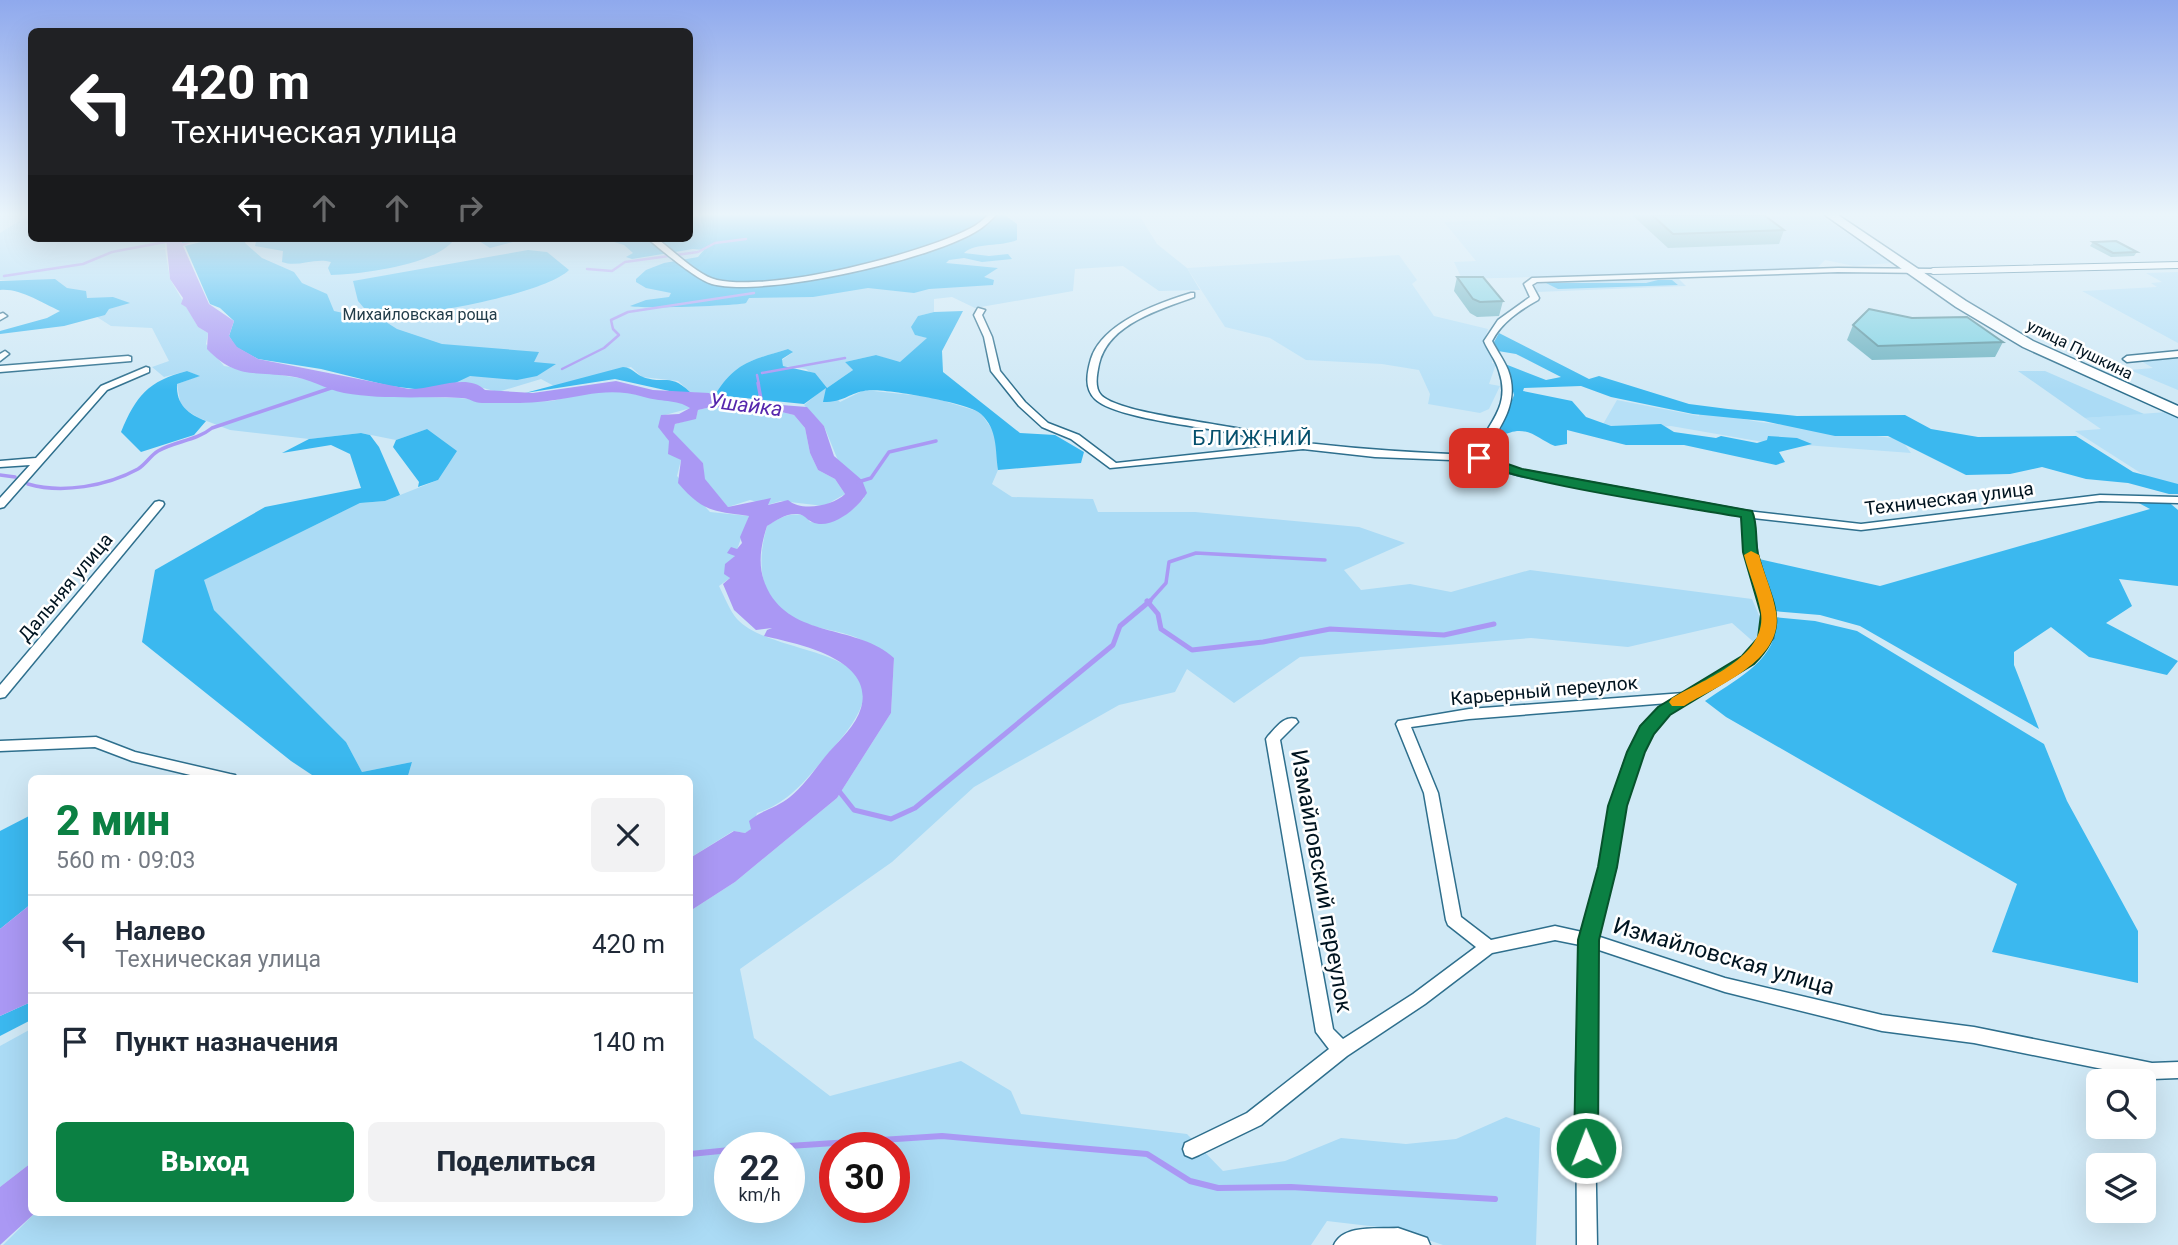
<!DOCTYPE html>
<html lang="ru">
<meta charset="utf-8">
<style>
:root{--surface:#fff;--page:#f2f2f3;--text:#1f2937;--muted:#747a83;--line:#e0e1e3;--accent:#0b8043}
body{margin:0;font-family:Roboto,sans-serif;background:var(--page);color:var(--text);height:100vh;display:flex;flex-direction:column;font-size:26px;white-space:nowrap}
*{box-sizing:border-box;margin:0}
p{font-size:23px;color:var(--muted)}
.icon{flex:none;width:38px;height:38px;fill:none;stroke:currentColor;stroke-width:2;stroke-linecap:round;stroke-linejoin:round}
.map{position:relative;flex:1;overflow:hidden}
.drawer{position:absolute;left:28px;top:775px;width:665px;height:441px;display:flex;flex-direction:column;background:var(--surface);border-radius:10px;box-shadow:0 7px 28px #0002}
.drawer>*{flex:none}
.hud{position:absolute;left:28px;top:28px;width:665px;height:214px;border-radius:10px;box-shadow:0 7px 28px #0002;background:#202124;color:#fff;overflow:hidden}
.fabs{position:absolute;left:2086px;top:1069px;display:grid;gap:14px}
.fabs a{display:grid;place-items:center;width:70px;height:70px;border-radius:10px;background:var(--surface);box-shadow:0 7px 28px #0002;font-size:35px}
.speed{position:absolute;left:714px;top:1132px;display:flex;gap:14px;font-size:35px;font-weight:700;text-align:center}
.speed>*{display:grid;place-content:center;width:91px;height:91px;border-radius:50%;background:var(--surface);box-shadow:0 7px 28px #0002;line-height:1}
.speed small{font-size:18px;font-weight:400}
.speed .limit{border:10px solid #d22;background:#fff;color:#111}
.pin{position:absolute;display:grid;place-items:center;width:60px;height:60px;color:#fff;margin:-30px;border-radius:14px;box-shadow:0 4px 10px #0006}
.me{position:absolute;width:77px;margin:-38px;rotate:359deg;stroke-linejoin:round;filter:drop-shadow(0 0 5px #0008)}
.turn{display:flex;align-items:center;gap:24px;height:147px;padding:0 28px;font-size:32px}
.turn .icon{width:91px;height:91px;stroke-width:2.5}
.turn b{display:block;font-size:49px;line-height:60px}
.lanes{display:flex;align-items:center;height:66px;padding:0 28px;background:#0003;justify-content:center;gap:35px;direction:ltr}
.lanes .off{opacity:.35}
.round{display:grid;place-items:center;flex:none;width:74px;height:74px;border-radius:10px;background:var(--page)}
.summary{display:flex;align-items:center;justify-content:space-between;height:119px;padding:0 28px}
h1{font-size:42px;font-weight:800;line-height:52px;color:var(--accent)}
.cta{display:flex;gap:14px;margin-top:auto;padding:14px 28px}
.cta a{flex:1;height:80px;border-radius:10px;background:var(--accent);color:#fff;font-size:28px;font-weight:800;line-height:80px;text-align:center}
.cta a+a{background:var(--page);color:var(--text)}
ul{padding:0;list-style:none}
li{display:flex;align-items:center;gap:21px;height:98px;padding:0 28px;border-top:2px solid var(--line)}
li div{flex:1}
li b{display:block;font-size:26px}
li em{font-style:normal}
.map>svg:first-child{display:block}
.built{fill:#b6e0f7}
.green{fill:#abdbf5;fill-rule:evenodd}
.forest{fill:#3bb8ef}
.water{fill:#aa98f4;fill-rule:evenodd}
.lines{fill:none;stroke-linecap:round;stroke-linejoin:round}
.stream-far3{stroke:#aa98f4;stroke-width:2.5}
.stream-far2{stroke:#aa98f4;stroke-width:3.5}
.stream-far1{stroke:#aa98f4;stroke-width:5}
.stream{stroke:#aa98f4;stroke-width:6}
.street-casing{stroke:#2e6f8d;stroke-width:3}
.secondary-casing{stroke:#2e6f8d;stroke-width:2}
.primary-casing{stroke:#2e6f8d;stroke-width:3}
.street{fill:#fff;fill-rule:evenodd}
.secondary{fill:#fff;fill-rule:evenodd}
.primary{fill:#fff;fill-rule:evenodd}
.wall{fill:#72b5c3}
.building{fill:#84d3e3;stroke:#5c949f;stroke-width:2}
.route{fill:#0b8043;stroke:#07532c;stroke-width:2}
.slow{fill:#f59e0b}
.labels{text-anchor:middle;stroke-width:5;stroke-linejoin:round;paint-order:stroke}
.far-park-label{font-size:16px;fill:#233d4a;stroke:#fff}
.far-street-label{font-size:16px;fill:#001420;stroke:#fff}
.street-label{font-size:19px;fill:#001420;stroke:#fff}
.water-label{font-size:21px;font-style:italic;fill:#5627ad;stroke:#fff}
.neighbourhood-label{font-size:21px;letter-spacing:2px;fill:#05506d;stroke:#fff}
.near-street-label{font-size:23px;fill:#001420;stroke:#fff}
</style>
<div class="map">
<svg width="2178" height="1245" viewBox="0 0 2178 1245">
<rect width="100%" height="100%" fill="#d0e9f6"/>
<g class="built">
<polygon points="1495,215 1820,215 1892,263 1854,266 1825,260 1816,269 1462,279 1454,262 1476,261 1444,222 1498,220"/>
<polygon points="1399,255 1417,280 1412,284 1434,316 1488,329 1484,341 1492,356 1492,363 1496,364 1489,384 1500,386 1489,409 1480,413 1428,404 1430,394 1419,370 1382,364 1306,360 1270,338 1225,327 1187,268"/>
<polygon points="2178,272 2178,343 2082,291 2157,287 2151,283 2162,282 2146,273"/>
<polygon points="2178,358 2178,390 2130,370 2153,368 2141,361"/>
<polygon points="1617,400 1699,416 1701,411 1759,422 1901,439 1911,453 1763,442 1671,426 1619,430 1602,426"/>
<polygon points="2167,412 2178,417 2178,485 2150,479 2075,431 2101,429 2085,418"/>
</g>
<g class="green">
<path d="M29,215H31L32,238H166L165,248L154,250L165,249L170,279L198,327L208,333L206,344L224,366L317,381L360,395L459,398L506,403L552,401L589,392L613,390L683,403L691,408L665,415L669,441L681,460L677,476L710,512L749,516L728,575L730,578L719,586C724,596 730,611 737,619C777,662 928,643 833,748C810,774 792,802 757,813L752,829L745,833L733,831L690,858V779H407L412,762L362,772L346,742L214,610L203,580L360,503L385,501L438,480L427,429L396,440L361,433L309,439L230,430L199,418L181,407L177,384L199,376L187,371L164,377L152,367L169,361L152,328L111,326L41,281L0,280V233Z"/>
<path d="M690,215H1139L1157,244L1187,268L1200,290L1159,291L1123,266L1075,269L1073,291L975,308L952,297L934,299V312L918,316L915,335L928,338L900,363L876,355L845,362L853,370L827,388L840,402L864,390L931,397L980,412L996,435L998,470L992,484L1012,497L1093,499L1098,512H1195L1359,527L1405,543L1344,570L1361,590L1410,584L1451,592L1530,570L1752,599L1764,627L1757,645L1732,623L1628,647L1531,638L1300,657L1234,703L1187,669L1175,692L1119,705L974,787L892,862L740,969L754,1038L830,1096L961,1061L1011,1091L1021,1114L1187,1134L1223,1171L1285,1161L1341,1138L1406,1144L1456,1139L1506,1117L1540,1128L1536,1245H1443L1395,1229L1327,1221L1311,1245H3L35,1213H690V911L735,882L837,798L891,713L894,658C881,651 868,642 855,637C834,629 807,628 787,615C757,595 758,557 767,526C781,517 790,512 806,516L810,522C834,526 849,514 864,498L862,480L839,463L824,426L804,405L826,387L806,369L783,366L782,360L792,353L788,349C752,360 735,362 715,395L690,392L678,381L642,377L631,367L554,386L541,379L498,392L461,382L453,384L181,245V238H690ZM730,1148H789V1208H730ZM835,1148H894V1208H835Z"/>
<polygon points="1671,277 1678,278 1686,286 1537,292 1535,285 1541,281"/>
<polygon points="2018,371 2045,371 2144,414 2085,418"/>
<polygon points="711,407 773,410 794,415 805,428 810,453 818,470 835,479 845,494 824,506 781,501 767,505 750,500 728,507 704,479 703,463 672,432 675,424 696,418 698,410"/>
<polygon points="31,1029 31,1163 0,1187 0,1046"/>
</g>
<g class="forest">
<path d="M704,215H1005L1017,224V240C1001,247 976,242 964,253L989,256L1008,254L1012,259L982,262L964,258L949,260L946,263L998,268L984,277L994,280L993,285L929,289L914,293L868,288L813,297L749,298L746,303C736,306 635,309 630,306L646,300L669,297L671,293L646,288L636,282V279L646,270L664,263L698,257L704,250L693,249L632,259L626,257L633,253L624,245L604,239L690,238V218Z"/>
<polygon points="181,238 246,240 245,243 262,258 294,272 302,283 327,294 334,311 386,322 397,329 442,344 539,352 534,362 556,364 537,376 517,380 470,376 453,384 423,390 390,386 321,369 258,359 236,347 229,336 234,321 220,308 210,304 185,246 205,241 182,243"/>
<path d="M265,238H509L513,242L490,248L476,239L453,241C433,265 363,274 331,275L328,268L331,262C314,257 298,268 282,262L283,251L255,246L256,242Z"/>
<path d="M528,250L547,252L569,270C548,291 445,312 413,313C397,313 380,310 364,308L358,301L353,281Z"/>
<path d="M55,279L67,288L86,291L87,298L113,297L130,303L109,309L105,315L64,326L0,334V331L47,318L60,311C42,303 20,288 0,290V281Z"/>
<polygon points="1658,280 1672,280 1678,285 1558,289 1546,283 1646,283"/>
<path d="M963,311L942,351L943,372L1020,433L1055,435L1084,452L1081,463L998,470C995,449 998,430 981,414C970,403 880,387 864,391C847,394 845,402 823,402L826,388L804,404L715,395C735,362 752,360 788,349L793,352L782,359L783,366L815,373L827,388L853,370L845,362L876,355L900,362L927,338L915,335L911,327L918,316L934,312Z"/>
<path d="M1499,333L1589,379L1599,376L1689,404L1728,409L1797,416L1905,415L1931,429L1978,437L2076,436L2133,472L2178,484V494H2169L2128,483L2086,479L2042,467L2010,474L1966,475L1888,436H1835L1764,421L1693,414L1611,397L1581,386L1524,388L1523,391L1572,401L1586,417L1611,426L1661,424L1674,432L1716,438L1721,436L1757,443L1767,440L1768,436L1797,438L1812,444L1779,452L1785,462L1776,465L1684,445H1626L1567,430V444L1555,446C1541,441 1533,430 1517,431C1509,432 1506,435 1499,434L1514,395L1505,364L1546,380L1561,377L1516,354L1498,351L1494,342Z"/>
<path d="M623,367C633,368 635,374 643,377C664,385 669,372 690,392L683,394L615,379L525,393Z"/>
<path d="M187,371L200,376L177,384C176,405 188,414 206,421L194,435L141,452L121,432C136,396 148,381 187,371Z"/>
<polygon points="427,429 457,451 438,480 418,487 419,482 393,447 396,440"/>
<polygon points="361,433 370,435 379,447 400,495 385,501 360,503 204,580 214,610 346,742 362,772 412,762 407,779 318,779 291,761 142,642 155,570 265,507 361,488 350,454 331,445 282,453 309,439"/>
<polygon points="2165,499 2178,510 2178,586 2119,579 2132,606 2106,623 2178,661 2167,675 2089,657 2051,627 2014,652 2014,665 2039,729 1860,626 1820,615 1773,611 1759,559 1880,586 2150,509 2135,501"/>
<path d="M1774,617L1815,621L1857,631L2044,744L2067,801L2138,931V983L1992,952L2017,884L1726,717L1705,701C1734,680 1783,658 1774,617Z"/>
<polygon points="31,815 31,904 0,929 0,831"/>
<polygon points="31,1002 31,1020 0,1036 0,1016"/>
</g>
<g class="water">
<path d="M166,238H181L182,243H190L183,246L209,304L234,321L229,336L237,347L258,359L409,389C433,390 467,372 485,390L533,393L616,381L653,390L709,393L717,400L807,407L824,426L834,456L862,480L867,493C858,508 831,531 812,522C806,519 805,515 798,514C786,513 777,520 767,526C759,551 757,572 770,594C797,638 858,625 894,658L891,713L837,798L735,882L690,911V858L734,831L745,833L751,829L749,821C761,810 777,808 790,797C805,785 817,766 829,752C841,739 856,725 861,708C875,659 799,644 764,636L767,630L772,628L756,630L734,610L723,584L730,578L724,574L725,564L735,556L727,553L731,547L737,549L742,543L740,537L749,516C713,511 703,512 678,483L681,460L668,454L669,441L658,427L661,415L679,414L690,408C677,399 659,402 644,397C611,387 588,395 555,400C531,404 504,403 482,403C474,403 469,398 462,398C423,396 383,400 344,393C325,389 309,378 289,376C252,371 236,379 207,349L208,333L198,327L186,307L181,304L183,298L170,279ZM711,407L773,410L794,415L805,428L810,453L818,470L835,479L845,494C833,506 801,512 788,500L768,505L771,498L728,507L705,479L703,463L673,432L675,424L696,419L698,410Z"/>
<polygon points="31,904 31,1002 0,1016 0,929"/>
<polygon points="31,1163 32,1213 35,1213 0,1245 0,1187"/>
</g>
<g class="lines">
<g class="stream-far3">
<polyline points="587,269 612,271 625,262 698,252 715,243 746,239"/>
<polyline points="4,276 83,264 112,252 170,241"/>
<polyline points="562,369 604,348 619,335 613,329 611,320 628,312 754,293"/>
<polyline points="762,373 845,358"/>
<polyline points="757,375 759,385"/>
</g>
<g class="stream-far2">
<polyline points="758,405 761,399 758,383"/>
<polyline points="0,475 15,477"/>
<polyline points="858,482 871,478 889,452 936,441"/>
<path d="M28,484C62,494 107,486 138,469C146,464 150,456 158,451C175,441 196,441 212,428L334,387"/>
<polyline points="1148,603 1166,583 1169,562 1196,553 1325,560"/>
</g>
<g class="stream-far1">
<polyline points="1147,601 1158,614 1161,629 1192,650 1263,642 1330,629 1444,635 1494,624"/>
<polyline points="839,791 854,810 891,819 915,808 1113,645 1120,626 1150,601"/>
</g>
<g class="stream">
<polyline points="757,1148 942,1136 1147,1154 1190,1181 1218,1188 1291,1187 1495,1199"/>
<polyline points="690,1154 730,1150"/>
</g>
<defs>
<g id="street">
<path d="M988,215H996C991,220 986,225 980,229C936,259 763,298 712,284C697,280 660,249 647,238H656C673,250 698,276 717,280C773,292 919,255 971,228C977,225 983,220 988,215Z"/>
<path d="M1838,268L1933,269L1937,271L1933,273L1838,272L1537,282L1532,285L1539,298L1538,300C1520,310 1502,322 1492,341C1497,351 1504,360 1508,370C1520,402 1501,426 1485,452L1484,457L1493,462L1522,470L1747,511L1861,524L2100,495L2178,497V503L2100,501L1861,530L1753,518L1757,553L1775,614L1773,638L1752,663L1669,714L1646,742L1625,806L1616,867L1597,936L1725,978L1882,1015L1974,1027L2152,1063L2178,1062V1078L2152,1079L1974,1043L1882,1031L1725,992L1596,949L1594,1076L1597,1245H1577L1576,1076L1580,945L1555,940L1492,953L1425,1004L1347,1056L1261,1125L1199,1155L1192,1158L1185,1155L1183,1149L1185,1143L1247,1113L1329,1049L1316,1032L1266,739L1268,736C1276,728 1284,715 1296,719L1298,722L1280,740L1333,1029L1343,1039L1413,994L1476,947L1448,925L1446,920L1424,793L1396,724L1398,721L1469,709L1684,693L1744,657L1761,637L1763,614L1745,553L1742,516L1521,476L1485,466L1477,461L1375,457L1303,449L1110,468L1071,439L1042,427L1019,406L991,371L984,337L974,315L978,308L985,310L982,315L992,337L1000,371L1025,402L1048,423L1079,435L1116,463L1272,446C1262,443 1251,438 1241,435C1209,427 1115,419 1095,399C1084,388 1087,373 1091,359C1102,323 1158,303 1191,293H1194V297C1159,310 1108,324 1099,364C1097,374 1094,387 1101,395C1118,413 1216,423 1245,430C1258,433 1271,442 1284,445C1292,446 1306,443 1316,444C1369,450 1421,453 1474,455C1486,424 1512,408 1499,371C1496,360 1488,351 1484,341L1498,320L1530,297L1524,284L1532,278ZM1668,703C1616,734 1613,817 1600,869C1595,890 1588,911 1582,932L1555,926L1491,940L1461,917L1438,793L1411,727L1469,719Z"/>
<polygon points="0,314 3,313 7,316 0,320"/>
<polygon points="5,351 9,354 0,361 0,354"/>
<polygon points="2178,351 2178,357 2127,362 2123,359 2127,356"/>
<polygon points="128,356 131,357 131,361 0,372 0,366"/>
<polygon points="146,367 149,368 149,372 107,390 4,507 0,508 0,498 30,465 0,467 0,461 36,458 101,386"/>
<polygon points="159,501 163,502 164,504 163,506 5,697 0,698 0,685 155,502"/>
<polygon points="96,737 135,752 230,774 235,775 237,779 207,779 132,761 95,747 0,751 0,741"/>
<path d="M1398,1228L1427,1238L1430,1245H1334C1343,1224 1378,1229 1398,1228Z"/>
</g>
<polygon id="secondary" points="2178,262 2178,268 1933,274 1927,271 1933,268"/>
<polygon id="primary" points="1825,215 1838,215 1966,301 2033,341 2178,406 2178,417 2023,347 1956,307"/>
</defs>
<use href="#street" class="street-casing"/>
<use href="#secondary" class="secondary-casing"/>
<use href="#primary" class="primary-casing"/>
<use href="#street" class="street"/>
<use href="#secondary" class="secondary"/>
<use href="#primary" class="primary"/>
</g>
<g class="wall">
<polygon points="1632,215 1764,215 1784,230 1779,244 1668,248"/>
<polygon points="2093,242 2137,252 2134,256 2111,257 2090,246"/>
<polygon points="1457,277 1503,301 1499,316 1477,317 1470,313 1454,291"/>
<polygon points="1853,325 2003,342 1995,357 1872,360 1847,340"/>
</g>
<g class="building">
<polygon points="1652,215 1764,215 1784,230 1673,234"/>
<polygon points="2116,241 2137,252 2113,253 2093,242"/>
<polygon points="1457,277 1483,277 1503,301 1480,302 1473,299"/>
<polygon points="1869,309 1912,318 1967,317 2003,342 1878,346 1853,325"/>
</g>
<linearGradient id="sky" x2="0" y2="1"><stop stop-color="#8fa9ed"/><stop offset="0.55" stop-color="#eaf5fb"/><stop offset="1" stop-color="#eaf5fb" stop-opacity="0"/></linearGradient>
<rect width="2178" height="390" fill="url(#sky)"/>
<path class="route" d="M1479,454L1522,469L1752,511C1758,524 1755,540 1758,554C1769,600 1795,623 1754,664L1670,715L1654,734L1645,752L1627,806L1617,867L1599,940L1598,1148L1595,1156L1586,1160L1578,1156L1574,1148L1578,940L1598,867L1608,806L1627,752L1640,726L1658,707L1742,656L1758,638L1761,614L1743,552L1741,517C1698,509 1493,480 1473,458Z"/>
<path class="slow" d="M1751,551L1759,555C1764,574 1773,593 1776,612C1785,660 1717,686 1684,706H1672L1669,702L1672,698C1703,680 1767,657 1761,613C1758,594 1749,574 1744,555Z"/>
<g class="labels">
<g class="far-park-label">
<text x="420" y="320">Михайловская роща</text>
</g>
<g class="far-street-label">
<text transform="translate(2080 349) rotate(26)" y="6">улица Пушкина</text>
</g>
<g class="street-label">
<text transform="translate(1949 498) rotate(-7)" y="7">Техническая улица</text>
<text transform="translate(65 587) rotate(-50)" y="7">Дальняя улица</text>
<text transform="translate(1544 690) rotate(-5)" y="7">Карьерный переулок</text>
</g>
<g class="water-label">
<text transform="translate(746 405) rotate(7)" y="7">Ушайка</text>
</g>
<g class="neighbourhood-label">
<text x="1253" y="445">БЛИЖНИЙ</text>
</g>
<g class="near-street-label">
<text transform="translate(1322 881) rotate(80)" y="8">Измайловский переулок</text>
<text transform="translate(1724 956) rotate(16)" y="8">Измайловская улица</text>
</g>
</g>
</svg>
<div class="fabs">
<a><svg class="icon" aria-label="search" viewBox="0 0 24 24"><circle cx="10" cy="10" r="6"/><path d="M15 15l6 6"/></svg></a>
<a><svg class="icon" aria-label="layers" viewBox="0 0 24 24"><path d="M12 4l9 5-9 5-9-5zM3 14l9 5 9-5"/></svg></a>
</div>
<div class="speed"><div>22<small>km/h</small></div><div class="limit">30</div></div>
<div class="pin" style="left:1479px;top:458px;background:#d93025"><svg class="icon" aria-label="arrive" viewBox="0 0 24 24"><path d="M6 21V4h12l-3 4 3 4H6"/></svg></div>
<svg class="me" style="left:1586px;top:1148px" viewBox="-20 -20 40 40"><circle r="17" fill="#0b8043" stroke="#fff" stroke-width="3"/><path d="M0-11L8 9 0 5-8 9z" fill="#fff"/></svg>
<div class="hud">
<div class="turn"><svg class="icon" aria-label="left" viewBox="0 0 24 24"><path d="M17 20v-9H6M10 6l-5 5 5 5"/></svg><div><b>420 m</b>Техническая улица</div></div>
<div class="lanes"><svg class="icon" aria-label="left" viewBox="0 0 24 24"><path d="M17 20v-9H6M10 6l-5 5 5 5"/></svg><svg class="icon off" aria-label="ahead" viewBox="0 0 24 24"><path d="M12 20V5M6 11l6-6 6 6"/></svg><svg class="icon off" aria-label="ahead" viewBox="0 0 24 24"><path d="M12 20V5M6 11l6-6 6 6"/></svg><svg class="icon off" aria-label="right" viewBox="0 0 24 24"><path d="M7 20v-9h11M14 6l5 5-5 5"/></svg></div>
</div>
<section class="drawer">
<div class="summary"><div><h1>2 мин</h1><p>560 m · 09:03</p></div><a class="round"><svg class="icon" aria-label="close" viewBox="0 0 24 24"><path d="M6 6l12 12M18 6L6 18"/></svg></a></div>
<ul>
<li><svg class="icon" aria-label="left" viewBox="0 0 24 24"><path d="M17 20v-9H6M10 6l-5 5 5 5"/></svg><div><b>Налево</b><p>Техническая улица</p></div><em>420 m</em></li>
<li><svg class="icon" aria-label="arrive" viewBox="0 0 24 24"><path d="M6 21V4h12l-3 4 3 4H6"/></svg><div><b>Пункт назначения</b></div><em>140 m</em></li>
</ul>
<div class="cta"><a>Выход</a><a>Поделиться</a></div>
</section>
</div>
